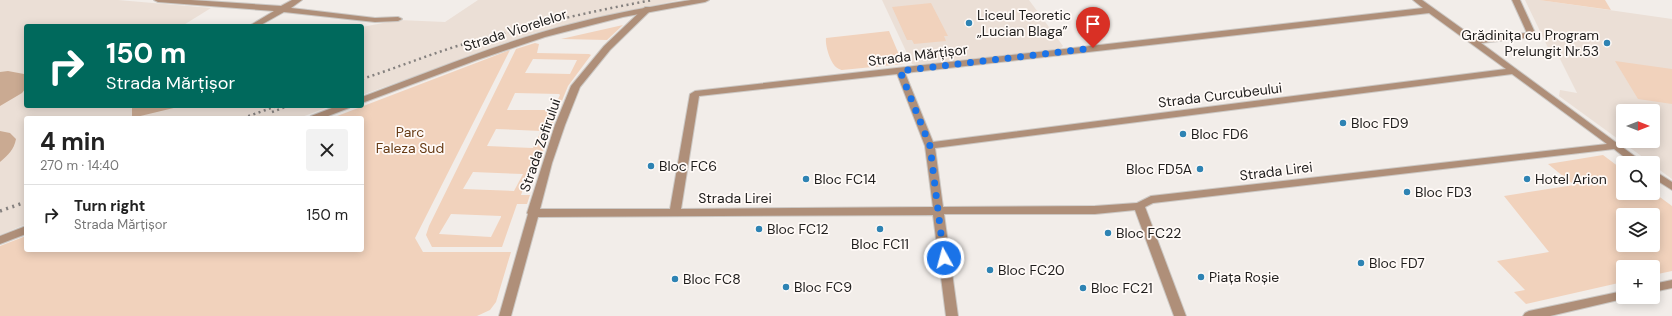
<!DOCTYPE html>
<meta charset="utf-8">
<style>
:root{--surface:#fff;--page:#f2f2f2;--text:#222;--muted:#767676;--line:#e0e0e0}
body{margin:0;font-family:"DM Sans",sans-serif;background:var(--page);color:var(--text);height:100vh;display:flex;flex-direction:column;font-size:15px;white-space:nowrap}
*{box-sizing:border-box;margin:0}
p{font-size:13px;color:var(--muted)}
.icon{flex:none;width:22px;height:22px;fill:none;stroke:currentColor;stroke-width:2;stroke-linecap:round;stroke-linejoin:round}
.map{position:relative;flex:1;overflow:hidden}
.details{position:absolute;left:24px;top:116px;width:340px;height:136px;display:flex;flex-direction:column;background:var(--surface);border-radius:4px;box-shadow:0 2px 10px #0003}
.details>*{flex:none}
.banner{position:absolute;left:24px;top:24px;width:340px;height:84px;border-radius:4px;box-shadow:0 2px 10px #0003;background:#00695c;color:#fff;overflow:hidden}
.needle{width:26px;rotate:90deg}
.tools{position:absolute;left:1616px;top:104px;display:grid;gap:8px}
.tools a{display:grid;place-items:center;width:44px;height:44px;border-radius:4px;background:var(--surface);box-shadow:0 2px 10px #0003;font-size:20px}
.pin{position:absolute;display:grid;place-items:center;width:34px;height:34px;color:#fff;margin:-41px -17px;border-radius:50% 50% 50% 0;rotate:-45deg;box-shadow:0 0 4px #0007}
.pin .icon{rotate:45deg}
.me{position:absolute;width:44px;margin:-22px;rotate:353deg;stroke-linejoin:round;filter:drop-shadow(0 0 3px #0008)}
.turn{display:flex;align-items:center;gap:14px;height:84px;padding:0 16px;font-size:18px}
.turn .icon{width:52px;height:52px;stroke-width:2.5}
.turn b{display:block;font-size:28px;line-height:34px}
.round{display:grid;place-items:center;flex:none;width:42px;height:42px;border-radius:4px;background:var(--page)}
.headline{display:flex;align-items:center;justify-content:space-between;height:68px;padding:0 16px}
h1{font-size:24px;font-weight:700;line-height:30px}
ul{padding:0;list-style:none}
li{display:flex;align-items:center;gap:12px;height:60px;padding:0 16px;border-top:1px solid var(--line)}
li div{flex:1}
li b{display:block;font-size:15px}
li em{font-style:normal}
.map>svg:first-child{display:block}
.built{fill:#ebdfd6;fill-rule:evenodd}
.green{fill:#f1d2bc;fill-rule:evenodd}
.water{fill:#caaa92}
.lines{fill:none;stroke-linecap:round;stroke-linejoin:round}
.minor-casing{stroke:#ccc8c4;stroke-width:2}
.tertiary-casing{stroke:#ccc8c4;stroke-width:2}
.minor{fill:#af8f79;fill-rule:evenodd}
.tertiary{fill:#af8f79;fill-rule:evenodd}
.rail-far1{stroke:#85817f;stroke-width:2.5;stroke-dasharray:2 3.5;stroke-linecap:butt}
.rail{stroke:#85817f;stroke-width:3.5;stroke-dasharray:2 4.5;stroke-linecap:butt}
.route{stroke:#1a73e8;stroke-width:7;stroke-dasharray:0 12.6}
.poi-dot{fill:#2e83b3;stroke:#fffaf7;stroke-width:1.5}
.labels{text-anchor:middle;stroke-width:3.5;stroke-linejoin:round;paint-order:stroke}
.poi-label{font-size:14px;fill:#1f1d1c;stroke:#fffaf7;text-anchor:start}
.street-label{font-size:14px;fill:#1f1d1c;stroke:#fffaf7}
.park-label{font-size:14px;fill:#683c16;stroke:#fffaf7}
</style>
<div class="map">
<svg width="1672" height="316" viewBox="0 0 1672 316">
<rect width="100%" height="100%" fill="#f2ede9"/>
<g class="built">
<polygon points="0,0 118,0 211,8 182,26 26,26 26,106 331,106 299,118 26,118 26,224 0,235"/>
<polygon points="478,0 680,0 621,12 534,33 362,95 362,27 399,20 445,22"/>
<polygon points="882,0 1029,0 1063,46 1060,49 917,66 912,64"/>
<path d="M1525,0H1539L1672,19V179L1653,165V163H1651L1559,96L1560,90L1577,93L1559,57L1552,56ZM1623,111H1653V141H1623Z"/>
</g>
<g class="green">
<polygon points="1539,0 1605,0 1611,10"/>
<polygon points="931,3 948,36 944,36 946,41 914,44 912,40 907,40 892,7"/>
<polygon points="623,25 607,40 561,39"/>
<path d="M889,31L903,64L842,70C841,70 837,68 836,67C830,62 825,45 826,38Z"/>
<path d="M535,43L539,44L537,53L589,54L591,55L568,86L552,125L538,166L531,167L521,195H530L527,204H517L502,247H432L426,235L429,226L516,49ZM533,59L577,60L570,74L525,73ZM515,93L559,94L560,95L553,110H507ZM496,129L541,131L533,148L487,146ZM473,172L523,174L514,191L463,189ZM451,214L501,216V217L491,237L439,234Z"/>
<polygon points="510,50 415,238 423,252 511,252 496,302 490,310 477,316 0,316 0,246 26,236 26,250 362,250 362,118 332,118"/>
<polygon points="1615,61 1672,69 1672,104 1638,99"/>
<path d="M1603,155L1623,170V193H1653V192L1672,206V271L1653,275V267H1623V282L1526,304L1514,292L1525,290L1497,261L1549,252L1504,196L1574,185L1548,164ZM1623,215H1653V245H1623Z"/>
</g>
<g class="water">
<polygon points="8,71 24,74 26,75 26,88 22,93 0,106 0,72"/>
<polygon points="132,106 182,106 132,118"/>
<path d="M0,131L10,133L16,139C14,150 8,155 0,162Z"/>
</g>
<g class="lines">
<defs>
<g id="minor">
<polygon points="154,0 191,0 281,6 292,0 302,0 291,8 375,18 398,17 402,19 398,21 375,22 284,12 259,26 249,26 274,11 158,2"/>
<path d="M1413,0H1422L1475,38L1527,33L1512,0H1520L1536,35L1535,37L1481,43L1644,163H1632L1614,149L1153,203L1145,207L1186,316H1174L1135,210L1095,214H944L958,316H946L933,215L538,217L511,316H499L528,214L527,213L555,125L571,86L604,46L645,7H651L652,9L610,50L580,87L565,125L552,163L540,209H670L690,94L695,91L1423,8ZM1429,13L1506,69L933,142L905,73ZM897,74L925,146L933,207L681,209L699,96ZM1512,74L1607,144L1151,196L1137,203L1095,206L943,207L935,148Z"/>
<polygon points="1653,170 1672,182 1672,190 1653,178"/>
<polygon points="1672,280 1672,288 1653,292 1653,284"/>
<polygon points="1623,291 1623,297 1628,297 1627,298 1550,316 1523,316 1525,313 1529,311"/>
</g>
<g id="tertiary">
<path d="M691,0H709L705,2L623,17L545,37L477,60L362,103V97C421,75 479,51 539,33C589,18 640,8 691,0Z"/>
<polygon points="337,106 351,106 349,108 323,118 309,118 311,116"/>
<polygon points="26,226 26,234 0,244 0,236"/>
</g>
</defs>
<use href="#minor" class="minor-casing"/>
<use href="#tertiary" class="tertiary-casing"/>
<use href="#minor" class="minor"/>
<use href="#tertiary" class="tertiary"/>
<g class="rail-far1">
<path d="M362,79C393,69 423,57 454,47C520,28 586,12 653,0"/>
<polyline points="272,112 288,106"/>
<polyline points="243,118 277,106"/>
</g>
<polyline class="rail" points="0,211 26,202"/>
</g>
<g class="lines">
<polyline class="route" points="944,258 930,146 900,71 1093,48"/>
</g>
<g class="poi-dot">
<circle cx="969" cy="23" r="4"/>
<circle cx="1607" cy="43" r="4"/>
<circle cx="1343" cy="123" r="4"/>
<circle cx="1183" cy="134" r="4"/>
<circle cx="651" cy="166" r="4"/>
<circle cx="1200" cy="169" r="4"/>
<circle cx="806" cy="179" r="4"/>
<circle cx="1527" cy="179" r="4"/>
<circle cx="1407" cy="192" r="4"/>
<circle cx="759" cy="229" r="4"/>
<circle cx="880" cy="229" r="4"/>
<circle cx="1108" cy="233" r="4"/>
<circle cx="1361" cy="263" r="4"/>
<circle cx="990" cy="270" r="4"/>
<circle cx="1201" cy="277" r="4"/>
<circle cx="675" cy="279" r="4"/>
<circle cx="786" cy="287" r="4"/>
<circle cx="1083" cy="288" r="4"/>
</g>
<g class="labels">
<g class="poi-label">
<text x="977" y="20">Liceul Teoretic<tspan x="977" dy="16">„Lucian Blaga”</tspan></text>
<text x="1599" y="40" text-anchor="end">Grădinița cu Program<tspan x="1599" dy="16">Prelungit Nr.53</tspan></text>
<text x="1351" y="128">Bloc FD9</text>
<text x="1191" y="139">Bloc FD6</text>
<text x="659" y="171">Bloc FC6</text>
<text x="1192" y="174" text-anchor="end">Bloc FD5A</text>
<text x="814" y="184">Bloc FC14</text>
<text x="1535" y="184">Hotel Arion</text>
<text x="1415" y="197">Bloc FD3</text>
<text x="767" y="234">Bloc FC12</text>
<text x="1116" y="238">Bloc FC22</text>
<text x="880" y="249" text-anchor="middle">Bloc FC11</text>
<text x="1369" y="268">Bloc FD7</text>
<text x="998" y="275">Bloc FC20</text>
<text x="1209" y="282">Piața Roșie</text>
<text x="683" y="284">Bloc FC8</text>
<text x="794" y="292">Bloc FC9</text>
<text x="1091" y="293">Bloc FC21</text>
</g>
<g class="street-label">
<text transform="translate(515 30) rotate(-18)" y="5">Strada Viorelelor</text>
<text transform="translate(918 55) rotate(-7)" y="5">Strada Mărțișor</text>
<text transform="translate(1220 95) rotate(-7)" y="5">Strada Curcubeului</text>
<text transform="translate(540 145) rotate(-71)" y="5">Strada Zefirului</text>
<text transform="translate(1276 171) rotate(-7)" y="5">Strada Lirei</text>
<text x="735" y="203">Strada Lirei</text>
</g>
<g class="park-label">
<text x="410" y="137">Parc<tspan x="410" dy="16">Faleza Sud</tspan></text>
</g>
</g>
</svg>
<div class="tools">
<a><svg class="needle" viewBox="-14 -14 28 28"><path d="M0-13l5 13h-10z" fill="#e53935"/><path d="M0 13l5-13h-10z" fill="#767676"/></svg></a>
<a><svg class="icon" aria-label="search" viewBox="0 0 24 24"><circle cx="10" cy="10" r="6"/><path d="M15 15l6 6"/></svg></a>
<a><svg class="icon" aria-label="layers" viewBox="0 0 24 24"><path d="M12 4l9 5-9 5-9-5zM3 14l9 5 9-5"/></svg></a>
<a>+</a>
</div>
<div class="pin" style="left:1093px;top:48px;background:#d93025"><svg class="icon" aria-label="arrive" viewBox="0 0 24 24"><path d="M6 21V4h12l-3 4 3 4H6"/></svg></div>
<svg class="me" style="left:944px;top:258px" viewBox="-20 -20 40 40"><circle r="17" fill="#1a73e8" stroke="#fff" stroke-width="3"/><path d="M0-11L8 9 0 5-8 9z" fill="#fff"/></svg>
<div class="banner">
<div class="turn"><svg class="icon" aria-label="right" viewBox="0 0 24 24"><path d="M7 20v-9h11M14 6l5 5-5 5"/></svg><div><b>150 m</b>Strada Mărțișor</div></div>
</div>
<section class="details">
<div class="headline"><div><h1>4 min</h1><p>270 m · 14:40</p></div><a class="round"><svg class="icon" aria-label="close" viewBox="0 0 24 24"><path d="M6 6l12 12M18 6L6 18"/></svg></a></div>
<ul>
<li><svg class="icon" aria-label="right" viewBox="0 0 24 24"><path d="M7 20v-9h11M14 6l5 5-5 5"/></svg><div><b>Turn right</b><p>Strada Mărțișor</p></div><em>150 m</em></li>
</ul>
</section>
</div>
